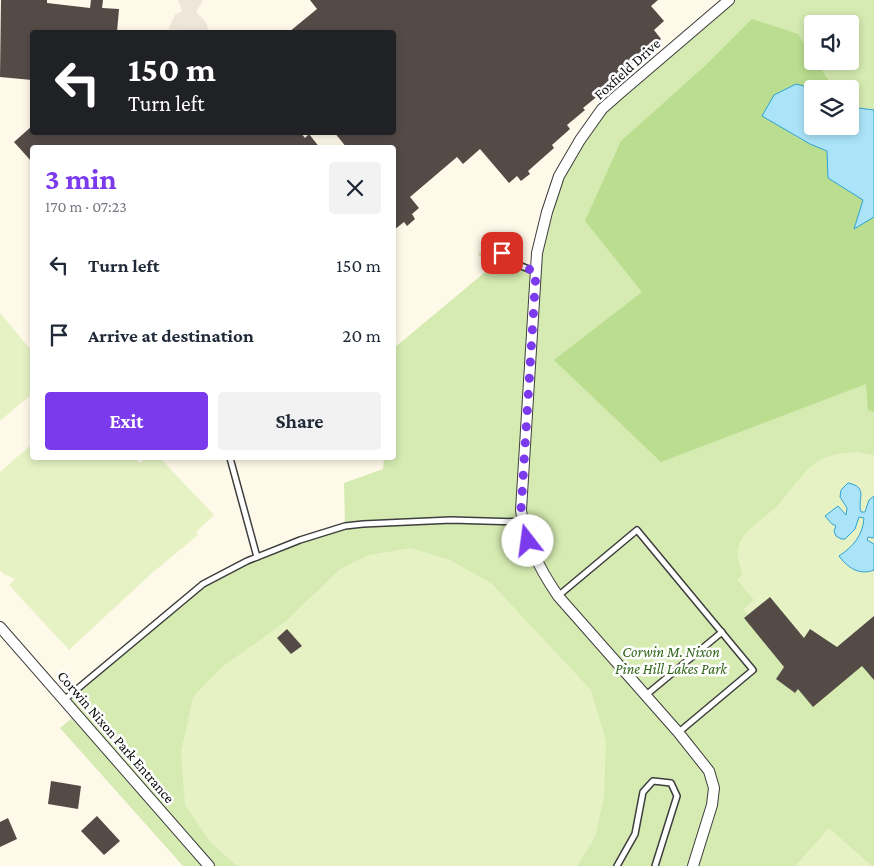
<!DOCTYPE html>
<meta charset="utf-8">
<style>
:root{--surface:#fff;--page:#f2f2f3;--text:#1f2937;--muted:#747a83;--accent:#7c3aed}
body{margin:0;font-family:"Crimson Pro",serif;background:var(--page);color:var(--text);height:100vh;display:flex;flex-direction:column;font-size:19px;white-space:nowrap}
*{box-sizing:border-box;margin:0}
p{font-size:16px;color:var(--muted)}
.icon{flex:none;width:28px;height:28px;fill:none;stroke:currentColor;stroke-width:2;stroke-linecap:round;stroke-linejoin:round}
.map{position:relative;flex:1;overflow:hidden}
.panel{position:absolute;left:30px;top:145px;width:366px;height:315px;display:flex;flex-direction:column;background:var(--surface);border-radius:5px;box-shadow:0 2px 8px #0003}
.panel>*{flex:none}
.banner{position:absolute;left:30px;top:30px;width:366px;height:105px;border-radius:5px;box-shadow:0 2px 8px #0003;background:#202124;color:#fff;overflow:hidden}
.fabs{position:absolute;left:804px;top:15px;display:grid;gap:10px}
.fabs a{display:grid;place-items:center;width:55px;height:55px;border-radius:5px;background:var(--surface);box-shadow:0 2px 8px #0003;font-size:25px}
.pin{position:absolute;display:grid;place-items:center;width:42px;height:42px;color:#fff;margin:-21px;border-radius:10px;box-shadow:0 2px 8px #0006}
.me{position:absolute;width:55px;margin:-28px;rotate:345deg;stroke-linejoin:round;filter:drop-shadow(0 0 4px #0008)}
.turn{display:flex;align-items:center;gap:18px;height:105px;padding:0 15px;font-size:22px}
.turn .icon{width:65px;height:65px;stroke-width:2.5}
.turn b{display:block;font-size:35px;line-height:42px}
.round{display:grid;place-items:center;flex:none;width:52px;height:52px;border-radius:5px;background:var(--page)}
.summary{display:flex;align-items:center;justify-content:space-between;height:85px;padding:0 15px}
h1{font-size:30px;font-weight:700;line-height:38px;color:var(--accent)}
.cta{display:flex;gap:10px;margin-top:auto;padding:10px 15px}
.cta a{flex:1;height:58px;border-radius:5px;background:var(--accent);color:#fff;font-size:20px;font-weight:700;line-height:58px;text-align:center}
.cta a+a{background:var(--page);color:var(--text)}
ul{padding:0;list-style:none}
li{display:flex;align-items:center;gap:15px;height:70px;padding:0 15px}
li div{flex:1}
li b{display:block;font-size:19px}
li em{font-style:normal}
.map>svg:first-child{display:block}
.green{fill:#d5ebb1;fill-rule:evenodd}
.forest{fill:#badd90}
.pitch{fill:#e6f2c4}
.plaza{fill:#eee7d9}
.water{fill:#abe4f9;stroke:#2ea2d4}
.building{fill:#544b47}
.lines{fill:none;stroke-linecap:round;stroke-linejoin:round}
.lane-casing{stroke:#3e3e3e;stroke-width:8}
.street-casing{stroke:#3e3e3e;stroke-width:12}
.lane{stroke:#fff;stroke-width:5}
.street{stroke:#fff;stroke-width:10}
.route{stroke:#7c3aed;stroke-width:9;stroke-dasharray:0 16.2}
.labels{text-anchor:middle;stroke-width:5;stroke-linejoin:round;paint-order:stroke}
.street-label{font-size:15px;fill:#0b0b0b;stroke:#fff}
.park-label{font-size:15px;font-style:italic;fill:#306619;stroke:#fff}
</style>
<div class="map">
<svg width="874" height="866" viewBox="0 0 874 866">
<rect width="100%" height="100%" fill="#fff9e9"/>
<path class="green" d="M729,0H874V866H183L60,728L77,714L64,700L203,584L247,561L345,526L344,483L383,469L384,458H394V348L490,268L478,254L491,244L514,263L535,272L559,176L602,109ZM812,24H850V61H812ZM812,89H850V126H812Z"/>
<polygon class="forest" points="752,19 798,34 812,56 812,61 816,61 834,89 815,89 802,85 794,136 810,144 827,151 828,178 864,200 854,228 874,217 874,412 868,410 866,384 661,462 554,360 642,292 585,221 621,141 707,64"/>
<g class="pitch">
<polygon points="0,313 32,351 32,394 0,421"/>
<polygon points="32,444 32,458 135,458 140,463 146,458 160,458 214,515 196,532 198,535 152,573 69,650 9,585 15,579 4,574 0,570 0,472"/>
<path d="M857,452L874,455V680L862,666L798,689L795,693L776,679L784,667L744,618L748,615L743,609L754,600L737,580L743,574C741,569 739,564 738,559C733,535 763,520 777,506C795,487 806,462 833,455C841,453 849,453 857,452Z"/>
<polygon points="411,548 450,560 491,583 591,690 606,741 604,797 595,837 577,866 237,866 211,843 185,805 181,752 193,697 222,667 285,622 340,569 369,555"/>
<polygon points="829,828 872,866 795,866"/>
</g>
<polygon class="plaza" points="178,0 203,0 196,12 206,22 209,32 168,29 175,15 182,11"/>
<g class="water">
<polygon points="796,84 815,89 812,89 812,126 850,126 850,107 874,110 874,217 854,229 863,200 828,178 827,151 810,144 762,116 774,95"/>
<path d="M848,483C869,487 857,499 861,512H865L869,500L874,496V538L868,537L867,540L874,544V570C859,576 847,567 839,556C853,547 863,535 864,518L859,517L855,529L845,539H841L836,536L834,531L836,526L832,524L825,516L838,506L846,515L847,508L840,497L841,490Z"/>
</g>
<g class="building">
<polygon points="1,0 47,0 47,3 90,8 91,0 103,0 102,8 119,9 117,32 32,32 32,80 0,77"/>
<polygon points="310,0 658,0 651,6 664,21 654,30 661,39 608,84 610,86 583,108 585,110 567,125 570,129 552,145 554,148 528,171 530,174 526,177 521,181 517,176 509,183 480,149 463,164 457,157 410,197 419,208 412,214 415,219 407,226 404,222 394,230 394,148 347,148 334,132 394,132 394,32 289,32 317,9"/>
<polygon points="32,126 32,132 300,132 305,138 309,134 320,148 32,148 32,162 14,142"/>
<polygon points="770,597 804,638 810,629 837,647 874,616 874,680 862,666 813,707 798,689 795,693 776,679 784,667 744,618"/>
<polygon points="287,629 302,646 291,654 277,638"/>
<polygon points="51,781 81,786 78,809 48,804"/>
<polygon points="97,816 120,841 104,855 81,831"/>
<polygon points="8,818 17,839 0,847 0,822"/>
</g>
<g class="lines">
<defs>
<g id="lane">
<polyline points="491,244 514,263 536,272"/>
<polyline points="230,458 257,557"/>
<polyline points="558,596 637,530 753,670 679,732"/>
<polyline points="646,695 722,632"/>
<polyline points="64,700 203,584 247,561 300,540 345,526 363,524 451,520 522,522"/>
<polyline points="617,866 635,834 643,792 653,781 671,783 677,796 655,866"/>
</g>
<g id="street">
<polyline points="0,627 209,866"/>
<path d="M693,866L712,805L714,788L709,771L678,732L558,596C541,571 524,540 521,510L537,253L547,212L559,176L580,140L602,109L619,94L729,0"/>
</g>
</defs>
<use href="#lane" class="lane-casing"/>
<use href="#street" class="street-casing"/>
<use href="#lane" class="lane"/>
<use href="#street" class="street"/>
</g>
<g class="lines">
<polyline class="route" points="502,253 514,263 536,272 521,510 522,522 528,541"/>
</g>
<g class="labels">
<g class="street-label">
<text transform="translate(627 69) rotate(-42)" y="5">Foxfield Drive</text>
<text transform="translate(116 737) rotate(49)" y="5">Corwin Nixon Park Entrance</text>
</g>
<g class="park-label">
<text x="671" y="657">Corwin M. Nixon<tspan x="671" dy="17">Pine Hill Lakes Park</tspan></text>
</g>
</g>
</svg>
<div class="fabs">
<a><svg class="icon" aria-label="sound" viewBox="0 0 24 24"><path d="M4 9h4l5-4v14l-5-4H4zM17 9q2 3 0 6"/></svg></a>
<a><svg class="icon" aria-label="layers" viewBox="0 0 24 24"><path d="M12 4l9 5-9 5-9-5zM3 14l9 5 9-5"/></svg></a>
</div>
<div class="pin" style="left:502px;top:253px;background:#d93025"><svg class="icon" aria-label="arrive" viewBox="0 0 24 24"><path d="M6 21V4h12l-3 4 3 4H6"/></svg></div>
<svg class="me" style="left:528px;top:541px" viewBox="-20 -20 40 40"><circle r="19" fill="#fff"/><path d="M0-13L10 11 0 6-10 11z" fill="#7c3aed"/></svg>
<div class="banner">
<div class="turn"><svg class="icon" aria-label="left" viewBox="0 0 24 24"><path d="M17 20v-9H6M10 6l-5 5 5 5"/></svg><div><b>150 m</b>Turn left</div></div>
</div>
<section class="panel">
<div class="summary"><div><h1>3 min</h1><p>170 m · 07:23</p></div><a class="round"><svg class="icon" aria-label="close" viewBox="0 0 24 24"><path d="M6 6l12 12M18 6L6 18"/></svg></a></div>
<ul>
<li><svg class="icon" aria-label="left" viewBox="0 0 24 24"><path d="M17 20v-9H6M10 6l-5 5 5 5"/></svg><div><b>Turn left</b></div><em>150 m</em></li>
<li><svg class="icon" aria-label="arrive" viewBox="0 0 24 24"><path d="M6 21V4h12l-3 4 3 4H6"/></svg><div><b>Arrive at destination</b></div><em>20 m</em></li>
</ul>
<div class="cta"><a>Exit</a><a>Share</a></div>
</section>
</div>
